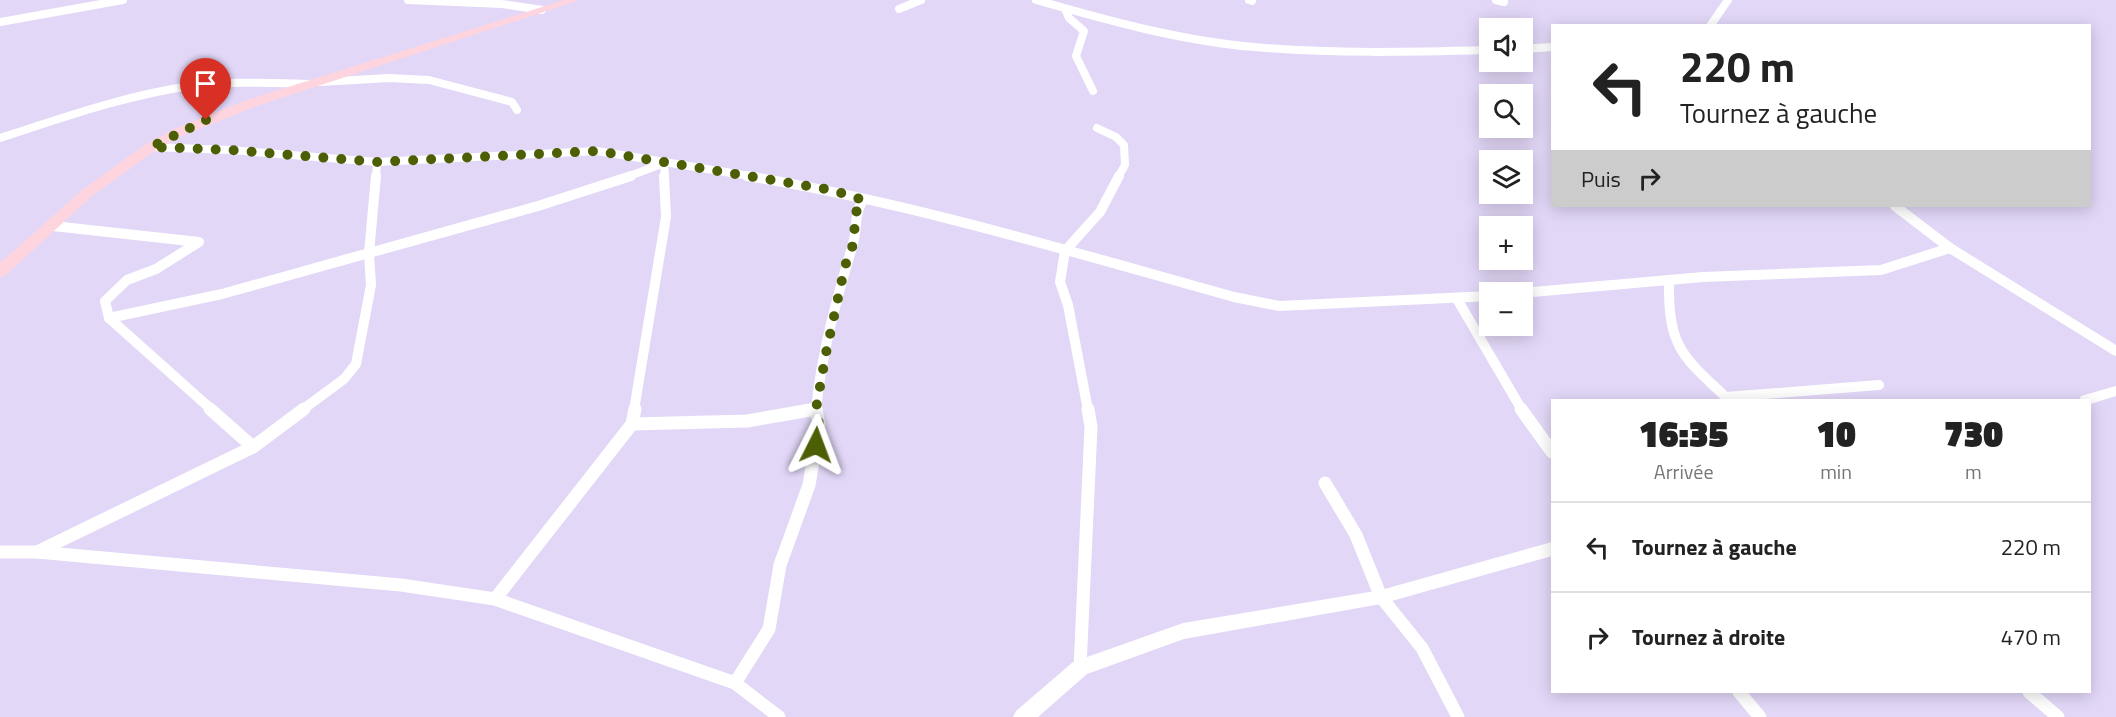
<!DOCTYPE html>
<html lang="fr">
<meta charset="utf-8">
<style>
:root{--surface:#fff;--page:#f2f2f2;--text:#222;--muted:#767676;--line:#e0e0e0}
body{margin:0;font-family:"Titillium Web",sans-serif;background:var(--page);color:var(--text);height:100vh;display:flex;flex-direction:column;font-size:22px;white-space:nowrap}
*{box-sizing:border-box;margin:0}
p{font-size:20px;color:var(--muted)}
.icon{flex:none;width:33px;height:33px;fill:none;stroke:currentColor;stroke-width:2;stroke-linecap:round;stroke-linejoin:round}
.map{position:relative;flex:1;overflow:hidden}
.sheet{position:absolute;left:1551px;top:399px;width:540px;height:294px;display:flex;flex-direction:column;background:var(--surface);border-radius:0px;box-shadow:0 3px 15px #0003}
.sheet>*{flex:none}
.top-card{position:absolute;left:1551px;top:24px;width:540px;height:183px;border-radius:0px;box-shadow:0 3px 15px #0003;background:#fff;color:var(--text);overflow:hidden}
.controls{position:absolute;left:1479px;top:18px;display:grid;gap:12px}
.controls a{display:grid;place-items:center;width:54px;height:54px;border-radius:0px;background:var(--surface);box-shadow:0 3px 15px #0003;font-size:30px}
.pin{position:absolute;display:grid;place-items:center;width:51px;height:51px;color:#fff;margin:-62px -26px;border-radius:50% 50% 50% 0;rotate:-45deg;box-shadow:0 0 6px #0007}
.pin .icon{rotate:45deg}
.me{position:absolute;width:66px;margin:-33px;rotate:3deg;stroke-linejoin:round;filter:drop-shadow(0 0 4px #0008)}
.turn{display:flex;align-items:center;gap:21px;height:126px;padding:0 30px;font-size:27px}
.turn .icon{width:78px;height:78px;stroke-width:2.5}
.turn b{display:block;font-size:42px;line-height:51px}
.then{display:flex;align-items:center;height:57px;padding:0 30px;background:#0003;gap:12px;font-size:22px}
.eta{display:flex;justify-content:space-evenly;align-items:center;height:102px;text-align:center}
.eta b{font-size:36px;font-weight:800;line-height:42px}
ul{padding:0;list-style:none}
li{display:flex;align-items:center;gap:18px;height:90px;padding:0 30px;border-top:2px solid var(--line)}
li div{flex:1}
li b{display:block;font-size:22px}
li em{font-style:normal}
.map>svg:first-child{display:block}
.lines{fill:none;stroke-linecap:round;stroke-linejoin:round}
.street-far2{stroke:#fff;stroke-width:8}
.street-far1{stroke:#fff;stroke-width:10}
.street{stroke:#fff;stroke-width:13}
.secondary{fill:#fff;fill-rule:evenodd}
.primary{fill:#fed4df;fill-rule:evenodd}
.route{stroke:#4d5f04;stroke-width:10;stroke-dasharray:0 18}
</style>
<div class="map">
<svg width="2116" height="717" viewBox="0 0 2116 717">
<rect width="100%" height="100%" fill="#e2d7f7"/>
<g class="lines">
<g class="street-far2">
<polyline points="408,0 502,4 542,10"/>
<path d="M1036,0C1106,20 1181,41 1254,47C1332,54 1411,52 1490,50"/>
<polyline points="1249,0 1252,1"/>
<polyline points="1496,0 1504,2"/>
<polyline points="899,9 921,0"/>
<polyline points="1065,9 1069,18 1084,31 1076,56 1093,91"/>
<polyline points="0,22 123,0"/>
<polyline points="1710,26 1728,0"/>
<polyline points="1522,49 1552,47"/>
<polyline points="320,82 389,78 429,80 512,102 517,110"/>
<polyline points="1097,128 1116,137 1124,145 1125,165 1118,177"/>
<path d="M0,138C62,118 126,95 191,86C231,81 271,83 311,84"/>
<polyline points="151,147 231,150 377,162 597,151 756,177"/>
<polyline points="376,177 377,162"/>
<polyline points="627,177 664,163 665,177"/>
</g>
<g class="street-far1">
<path d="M747,176C912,203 1072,252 1234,297L1279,306L1490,296"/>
<polyline points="1895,206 1950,248 2116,351"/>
<polyline points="53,226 199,242 156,269 127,280 105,301 109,318"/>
<polyline points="369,253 376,176"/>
<polyline points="369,253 538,206 631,176"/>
<path d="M1669,282C1668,348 1683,357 1729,400"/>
<polyline points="1522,293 1703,277 1881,270 1950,248"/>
<polyline points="1457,299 1522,410"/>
<polyline points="1726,397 1879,385"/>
<polyline points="212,410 109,318 222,294 369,253"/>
<polyline points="302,410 344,379 356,364 371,285 369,253"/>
<polyline points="634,410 666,217 664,176"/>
<polyline points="811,410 816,409"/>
<path d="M816,410C821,355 837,297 853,244C858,227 853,217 863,200"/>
<polyline points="1088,410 1068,305 1060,282 1065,251 1100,212 1119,176"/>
</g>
<g class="street">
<polyline points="210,409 253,447 304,409"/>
<polyline points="1521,409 1552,452"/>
<polyline points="632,424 747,421 816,409"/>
<polyline points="1325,483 1356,535 1381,597 1422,648 1458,717"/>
<polyline points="0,552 37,552 401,585 495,599 735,683 779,717"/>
<polyline points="37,552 253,447"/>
<polyline points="495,599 632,424 635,409"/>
<polyline points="1080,668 1091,427 1088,409"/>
<polyline points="735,683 769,629 780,565 809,485 819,425 816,409"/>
<polyline points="1739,692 1760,717"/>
<polyline points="2029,692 2058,717"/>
</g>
<g class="secondary">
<polygon points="2116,386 2116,396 2090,404 2090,400 2079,400 2081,396"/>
<polygon points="1552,542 1552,556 1381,604 1184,639 1087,674 1038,717 1013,717 1016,711 1073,662 1183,623 1381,590"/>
</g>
<polygon class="primary" points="564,0 580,0 257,106 184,135 156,150 92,196 6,275 0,277 0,263 82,190 146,144 174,129 247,100"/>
</g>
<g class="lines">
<polyline class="route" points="206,120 151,147 231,150 377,162 597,151 832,190 863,200 855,214 854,242 845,266 826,353 816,409 819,424 816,445"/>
</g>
</svg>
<div class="controls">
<a><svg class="icon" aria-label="sound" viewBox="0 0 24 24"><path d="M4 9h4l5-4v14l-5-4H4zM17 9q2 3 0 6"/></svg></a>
<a><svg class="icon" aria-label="search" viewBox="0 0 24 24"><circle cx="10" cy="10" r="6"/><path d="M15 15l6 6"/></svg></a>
<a><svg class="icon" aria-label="layers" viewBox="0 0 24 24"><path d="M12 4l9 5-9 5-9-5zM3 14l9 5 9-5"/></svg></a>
<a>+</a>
<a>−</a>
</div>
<div class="pin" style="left:206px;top:120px;background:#d93025"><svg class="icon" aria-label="arrive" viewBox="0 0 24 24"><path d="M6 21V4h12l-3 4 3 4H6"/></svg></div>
<svg class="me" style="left:816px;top:445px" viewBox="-20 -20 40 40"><path d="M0-17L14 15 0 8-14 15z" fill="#4d5f04" stroke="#fff" stroke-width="4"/></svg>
<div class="top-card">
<div class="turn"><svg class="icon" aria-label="left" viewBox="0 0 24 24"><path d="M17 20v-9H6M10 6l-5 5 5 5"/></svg><div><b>220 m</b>Tournez à gauche</div></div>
<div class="then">Puis<svg class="icon" aria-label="right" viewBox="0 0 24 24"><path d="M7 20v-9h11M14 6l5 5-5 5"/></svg></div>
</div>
<section class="sheet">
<div class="eta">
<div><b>16:35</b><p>Arrivée</p></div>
<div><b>10</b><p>min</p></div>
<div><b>730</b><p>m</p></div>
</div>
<ul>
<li><svg class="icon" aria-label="left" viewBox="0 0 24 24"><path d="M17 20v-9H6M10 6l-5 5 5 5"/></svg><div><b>Tournez à gauche</b></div><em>220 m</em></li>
<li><svg class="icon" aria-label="right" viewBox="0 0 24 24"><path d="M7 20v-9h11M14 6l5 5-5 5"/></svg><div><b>Tournez à droite</b></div><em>470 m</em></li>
</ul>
</section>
</div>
